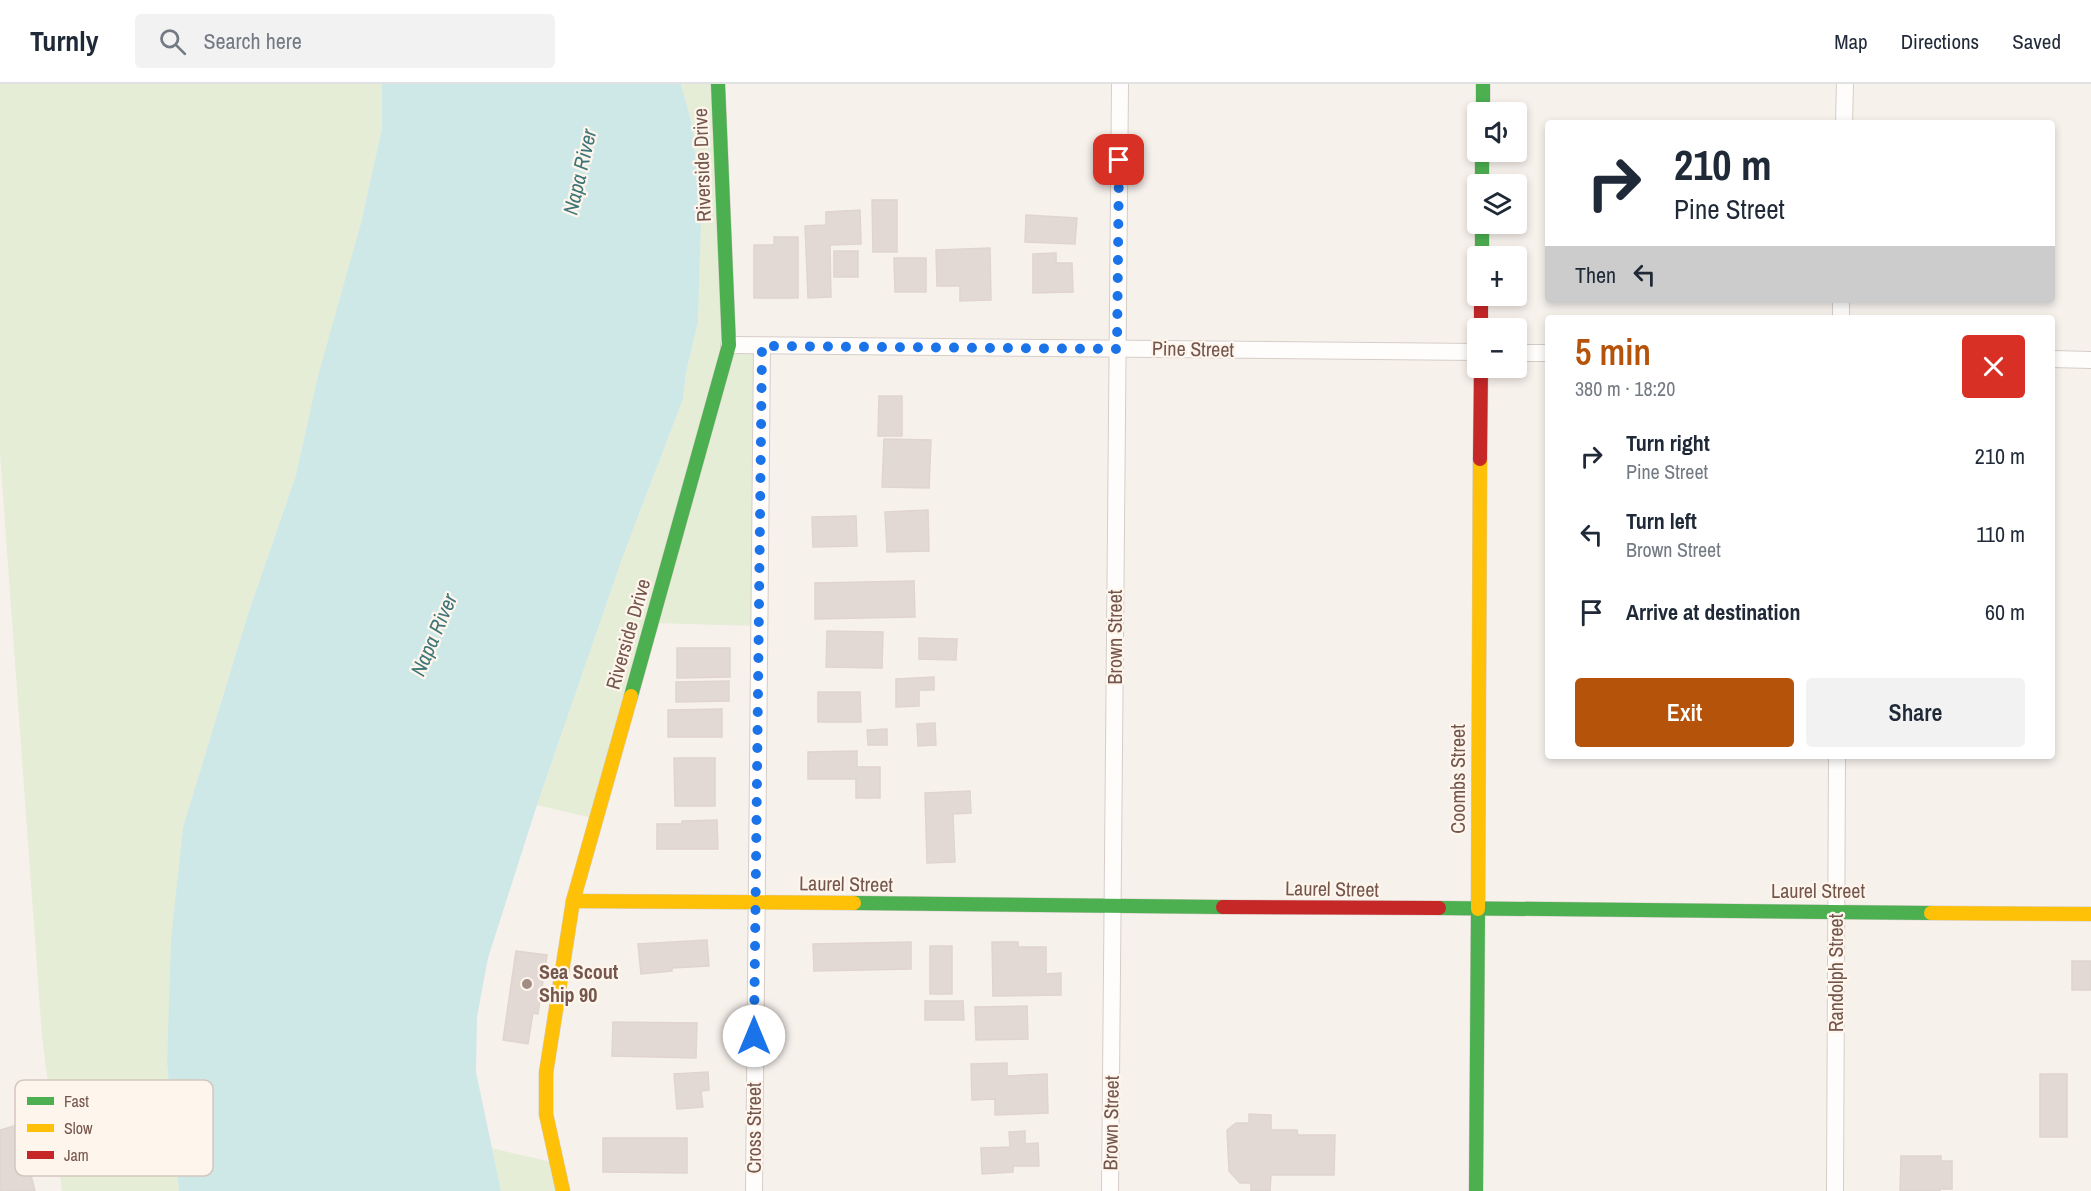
<!DOCTYPE html>
<meta charset="utf-8">
<style>
:root{--surface:#fff;--page:#f2f2f3;--text:#1f2937;--muted:#747a83;--line:#e0e1e3;--accent:#b45309}
body{margin:0;font-family:"Archivo Narrow",sans-serif;background:var(--page);color:var(--text);height:100vh;display:flex;flex-direction:column;font-size:22px;white-space:nowrap}
*{box-sizing:border-box;margin:0}
p{font-size:20px;color:var(--muted)}
.icon{flex:none;width:33px;height:33px;fill:none;stroke:currentColor;stroke-width:2;stroke-linecap:round;stroke-linejoin:round}
.map{position:relative;flex:1;overflow:hidden}
.side{position:absolute;left:1545px;top:231px;width:510px;height:444px;display:flex;flex-direction:column;background:var(--surface);border-radius:6px;box-shadow:0 3px 9px #0003}
.side>*{flex:none}
.hud{position:absolute;left:1545px;top:36px;width:510px;height:183px;border-radius:6px;box-shadow:0 3px 9px #0003;background:#fff;color:var(--text);overflow:hidden}
.controls{position:absolute;left:1467px;top:18px;display:grid;gap:12px}
.controls a{display:grid;place-items:center;width:60px;height:60px;border-radius:6px;background:var(--surface);box-shadow:0 3px 9px #0003;font-size:30px}
.pin{position:absolute;display:grid;place-items:center;width:51px;height:51px;color:#fff;margin:-26px;border-radius:12px;box-shadow:0 3px 9px #0006}
.me{position:absolute;width:66px;margin:-33px;rotate:0deg;stroke-linejoin:round;filter:drop-shadow(0 0 4px #0008)}
.turn{display:flex;align-items:center;gap:21px;height:126px;padding:0 30px;font-size:27px}
.turn .icon{width:78px;height:78px;stroke-width:2.5}
.turn b{display:block;font-size:42px;line-height:51px}
.then{display:flex;align-items:center;height:57px;padding:0 30px;background:#0003;gap:12px;font-size:22px}
.round{display:grid;place-items:center;flex:none;width:63px;height:63px;border-radius:6px;background:var(--page)}
.overview{display:flex;align-items:center;justify-content:space-between;height:102px;padding:0 30px}
h1{font-size:36px;font-weight:600;line-height:45px;color:var(--accent)}
.button{display:flex;gap:12px;margin-top:auto;padding:12px 30px}
.button a{flex:1;height:69px;border-radius:6px;background:var(--accent);color:#fff;font-size:24px;font-weight:600;line-height:69px;text-align:center}
.button a+a{background:var(--page);color:var(--text)}
ul{padding:0;list-style:none}
li{display:flex;align-items:center;gap:18px;height:78px;padding:0 30px}
li div{flex:1}
li b{display:block;font-size:22px}
li em{font-style:normal}
header{display:flex;align-items:center;gap:36px;box-sizing:border-box;height:84px;padding:0 30px;background:var(--surface);border-bottom:2px solid var(--line)}
header strong{font-size:28px}
nav{display:flex;gap:33px;margin-inline-start:auto;font-size:21px}
.search{width:420px;height:54px;background:var(--page);display:flex;align-items:center;gap:15px;box-sizing:border-box;padding:0 21px;border-radius:6px;color:var(--muted);font-size:22px}
.map>svg:first-child{display:block}
.green{fill:#e6edd7}
.water{fill:#cee8e7}
.building{fill:#e3d9d4;stroke:#e0d4ce;stroke-width:1.5}
.lines{fill:none;stroke-linecap:round;stroke-linejoin:round}
.street-casing{stroke:#d6cdc8;stroke-width:18}
.fast-casing{stroke:#d6cdc8;stroke-width:15}
.slow-casing{stroke:#d6cdc8;stroke-width:15}
.jam-casing{stroke:#d6cdc8;stroke-width:15}
.street{stroke:#fefdfc;stroke-width:16}
.fast{stroke:#4caf50;stroke-width:14}
.slow{stroke:#ffc107;stroke-width:14}
.jam{stroke:#c62828;stroke-width:14}
.route{stroke:#1a73e8;stroke-width:10;stroke-dasharray:0 18}
.poi-dot{fill:#a28c84;stroke:#fef6ed;stroke-width:2}
.labels{text-anchor:middle;stroke-width:4.5;stroke-linejoin:round;paint-order:stroke}
.street-label{font-size:20px;fill:#75564c;stroke:#fef6ed}
.poi-label{font-size:20px;font-weight:bold;fill:#75564c;stroke:#fef6ed;text-anchor:start}
.water-label{font-size:21px;font-style:italic;fill:#407679;stroke:#fef6ed}
.key{fill:#fef6ed;stroke:#d5c6bd;stroke-width:1.5}
.key-label{font-size:16px;fill:#75564c}
</style>
<header>
<strong>Turnly</strong>
<div class="search"><svg class="icon" aria-label="search" viewBox="0 0 24 24"><circle cx="10" cy="10" r="6"/><path d="M15 15l6 6"/></svg>Search here</div>
<nav><a>Map</a><a>Directions</a><a>Saved</a></nav>
</header>
<div class="map">
<svg width="2091" height="1107" viewBox="0 0 2091 1107">
<rect width="100%" height="100%" fill="#f7f1ec"/>
<g class="green">
<polygon points="0,0 382,0 382,44 361,139 296,391 248,530 183,743 167,979 179,1107 62,1107 42,953 0,370"/>
<polygon points="681,0 718,0 728,260 762,262 759,542 651,539 596,735 537,721 623,472 683,315 686,289 698,238 701,139 693,44"/>
<polygon points="491,1064 556,1079 563,1107 501,1107"/>
</g>
<polygon class="water" points="382,0 681,0 693,44 701,139 698,238 686,289 683,315 623,472 537,721 488,874 477,933 476,988 501,1107 179,1107 167,979 171,856 183,743 248,530 296,391 318,292 361,139 382,44"/>
<g class="building">
<polygon points="872,116 897,116 897,168 873,168"/>
<polygon points="860,126 861,160 830,161 831,213 808,214 805,142 826,141 826,128"/>
<polygon points="1026,131 1077,134 1075,160 1025,158"/>
<polygon points="774,153 798,153 798,214 754,214 754,161 774,161"/>
<polygon points="990,164 991,216 960,217 960,202 937,202 936,166"/>
<rect x="834" y="167" width="24" height="26"/>
<polygon points="1056,169 1056,179 1072,179 1073,208 1033,209 1033,170"/>
<polygon points="894,174 926,174 926,208 895,208"/>
<polygon points="879,312 902,312 902,352 878,352"/>
<polygon points="884,355 931,356 929,404 882,403"/>
<polygon points="928,426 929,467 887,468 885,428"/>
<polygon points="856,432 857,462 813,463 812,433"/>
<polygon points="914,497 915,533 815,535 815,499"/>
<polygon points="827,547 883,548 882,584 826,583"/>
<polygon points="919,554 957,555 956,576 919,575"/>
<polygon points="677,564 730,564 730,593 677,594"/>
<polygon points="934,593 934,606 919,606 919,622 896,623 896,595"/>
<polygon points="729,597 729,617 676,618 676,598"/>
<polygon points="818,608 860,608 861,638 818,638"/>
<polygon points="722,625 722,653 668,653 668,626"/>
<polygon points="935,639 936,661 918,662 917,640"/>
<polygon points="887,645 887,661 868,661 867,646"/>
<polygon points="857,667 857,683 880,683 880,714 856,714 856,695 808,695 808,668"/>
<polygon points="674,674 715,674 715,722 675,722"/>
<polygon points="970,707 971,729 953,730 955,778 927,779 925,709"/>
<polygon points="717,736 718,765 657,765 657,740 682,740 682,737"/>
<polygon points="707,856 709,882 672,884 672,887 641,890 638,860"/>
<polygon points="911,858 911,885 814,887 813,860"/>
<polygon points="992,858 1018,858 1018,863 1046,863 1046,890 1061,889 1061,911 993,912"/>
<rect x="930" y="862" width="22" height="48"/>
<polygon points="516,867 547,871 538,930 533,929 528,960 503,956"/>
<rect x="2072" y="877" width="19" height="29"/>
<polygon points="925,917 963,917 964,936 925,936"/>
<polygon points="1027,922 1028,955 976,956 975,923"/>
<polygon points="613,938 697,939 696,974 612,972"/>
<polygon points="1007,979 1007,992 1047,990 1048,1029 995,1031 995,1015 972,1016 971,980"/>
<polygon points="708,988 709,1006 701,1007 703,1023 677,1025 674,990"/>
<rect x="2040" y="990" width="27" height="63"/>
<polygon points="1249,1030 1271,1031 1271,1046 1297,1046 1298,1051 1335,1051 1334,1091 1271,1091 1270,1107 1251,1107 1251,1099 1240,1099 1229,1087 1227,1046 1236,1039 1249,1039"/>
<polygon points="18,1041 35,1107 0,1107 0,1046"/>
<polygon points="1025,1047 1025,1060 1038,1059 1039,1082 1013,1082 1013,1088 982,1090 981,1064 1010,1063 1009,1048"/>
<polygon points="603,1054 687,1054 687,1089 603,1088"/>
<polygon points="1901,1072 1941,1072 1941,1077 1952,1077 1952,1105 1940,1105 1940,1107 1900,1107"/>
</g>
<g class="lines">
<defs>
<g id="street">
<polyline points="1844,39 1845,0"/>
<polyline points="1841,234 1841,216"/>
<polyline points="729,261 1478,268"/>
<polyline points="1516,269 1548,269"/>
<polyline points="2052,275 2091,276"/>
<polyline points="754,1107 762,262"/>
<polyline points="1110,1107 1120,0"/>
<polyline points="1835,1107 1837,672"/>
</g>
<g id="fast">
<polyline points="1483,0 1483,28"/>
<polyline points="1482,68 1482,100"/>
<polyline points="1482,140 1482,172"/>
<polyline points="631,612 729,261 718,0"/>
<polyline points="854,819 1223,823"/>
<polyline points="1439,824 1931,829"/>
<polyline points="1476,1107 1478,825"/>
</g>
<g id="slow">
<polyline points="573,817 854,819"/>
<polyline points="1478,825 1480,375"/>
<polyline points="1931,829 2091,830"/>
<polyline points="563,1107 546,1030 546,989 573,817 631,612"/>
</g>
<g id="jam">
<polyline points="1481,212 1481,244"/>
<polyline points="1480,375 1481,284"/>
<polyline points="1223,823 1439,824"/>
</g>
</defs>
<use href="#street" class="street-casing"/>
<use href="#fast" class="fast-casing"/>
<use href="#slow" class="slow-casing"/>
<use href="#jam" class="jam-casing"/>
<use href="#street" class="street"/>
<use href="#fast" class="fast"/>
<use href="#slow" class="slow"/>
<use href="#jam" class="jam"/>
</g>
<g class="lines">
<polyline class="route" points="754,952 762,262 1117,265 1119,76"/>
</g>
<circle class="poi-dot" cx="527" cy="900" r="6"/>
<g class="labels">
<g class="street-label">
<text transform="translate(702 81) rotate(-92)" y="7">Riverside Drive</text>
<text transform="translate(1193 265) rotate(1)" y="7">Pine Street</text>
<text transform="translate(628 550) rotate(-74)" y="7">Riverside Drive</text>
<text transform="translate(1115 553) rotate(-90)" y="7">Brown Street</text>
<text transform="translate(1458 695) rotate(-90)" y="7">Coombs Street</text>
<text transform="translate(846 800) rotate(1)" y="7">Laurel Street</text>
<text transform="translate(1332 805) rotate(1)" y="7">Laurel Street</text>
<text x="1818" y="814">Laurel Street</text>
<text transform="translate(1836 889) rotate(-90)" y="7">Randolph Street</text>
<text transform="translate(1111 1039) rotate(-89)" y="7">Brown Street</text>
<text transform="translate(754 1044) rotate(-90)" y="7">Cross Street</text>
</g>
<g class="poi-label">
<text x="539" y="895">Sea Scout<tspan x="539" dy="23">Ship 90</tspan></text>
</g>
<g class="water-label">
<text transform="translate(580 88) rotate(-77)" y="7">Napa River</text>
<text transform="translate(434 551) rotate(-67)" y="7">Napa River</text>
</g>
</g>
<rect x="15" y="996" width="198" height="96" rx="9" class="key"/>
<rect x="27" y="1013" width="27" height="8" fill="#4caf50"/>
<rect x="27" y="1040" width="27" height="8" fill="#ffc107"/>
<rect x="27" y="1067" width="27" height="8" fill="#c62828"/>
<g class="key-label">
<text x="64" y="1023">Fast</text>
<text x="64" y="1050">Slow</text>
<text x="64" y="1077">Jam</text>
</g>
</svg>
<div class="controls">
<a><svg class="icon" aria-label="sound" viewBox="0 0 24 24"><path d="M4 9h4l5-4v14l-5-4H4zM17 9q2 3 0 6"/></svg></a>
<a><svg class="icon" aria-label="layers" viewBox="0 0 24 24"><path d="M12 4l9 5-9 5-9-5zM3 14l9 5 9-5"/></svg></a>
<a>+</a>
<a>−</a>
</div>
<div class="pin" style="left:1119px;top:76px;background:#d93025"><svg class="icon" aria-label="arrive" viewBox="0 0 24 24"><path d="M6 21V4h12l-3 4 3 4H6"/></svg></div>
<svg class="me" style="left:754px;top:952px" viewBox="-20 -20 40 40"><circle r="19" fill="#fff"/><path d="M0-13L10 11 0 6-10 11z" fill="#1a73e8"/></svg>
<div class="hud">
<div class="turn"><svg class="icon" aria-label="right" viewBox="0 0 24 24"><path d="M7 20v-9h11M14 6l5 5-5 5"/></svg><div><b>210 m</b>Pine Street</div></div>
<div class="then">Then<svg class="icon" aria-label="left" viewBox="0 0 24 24"><path d="M17 20v-9H6M10 6l-5 5 5 5"/></svg></div>
</div>
<section class="side">
<div class="overview"><div><h1>5 min</h1><p>380 m · 18:20</p></div><a class="round" style="background:#d93025;color:#fff"><svg class="icon" aria-label="close" viewBox="0 0 24 24"><path d="M6 6l12 12M18 6L6 18"/></svg></a></div>
<ul>
<li><svg class="icon" aria-label="right" viewBox="0 0 24 24"><path d="M7 20v-9h11M14 6l5 5-5 5"/></svg><div><b>Turn right</b><p>Pine Street</p></div><em>210 m</em></li>
<li><svg class="icon" aria-label="left" viewBox="0 0 24 24"><path d="M17 20v-9H6M10 6l-5 5 5 5"/></svg><div><b>Turn left</b><p>Brown Street</p></div><em>110 m</em></li>
<li><svg class="icon" aria-label="arrive" viewBox="0 0 24 24"><path d="M6 21V4h12l-3 4 3 4H6"/></svg><div><b>Arrive at destination</b></div><em>60 m</em></li>
</ul>
<div class="button"><a>Exit</a><a>Share</a></div>
</section>
</div>
